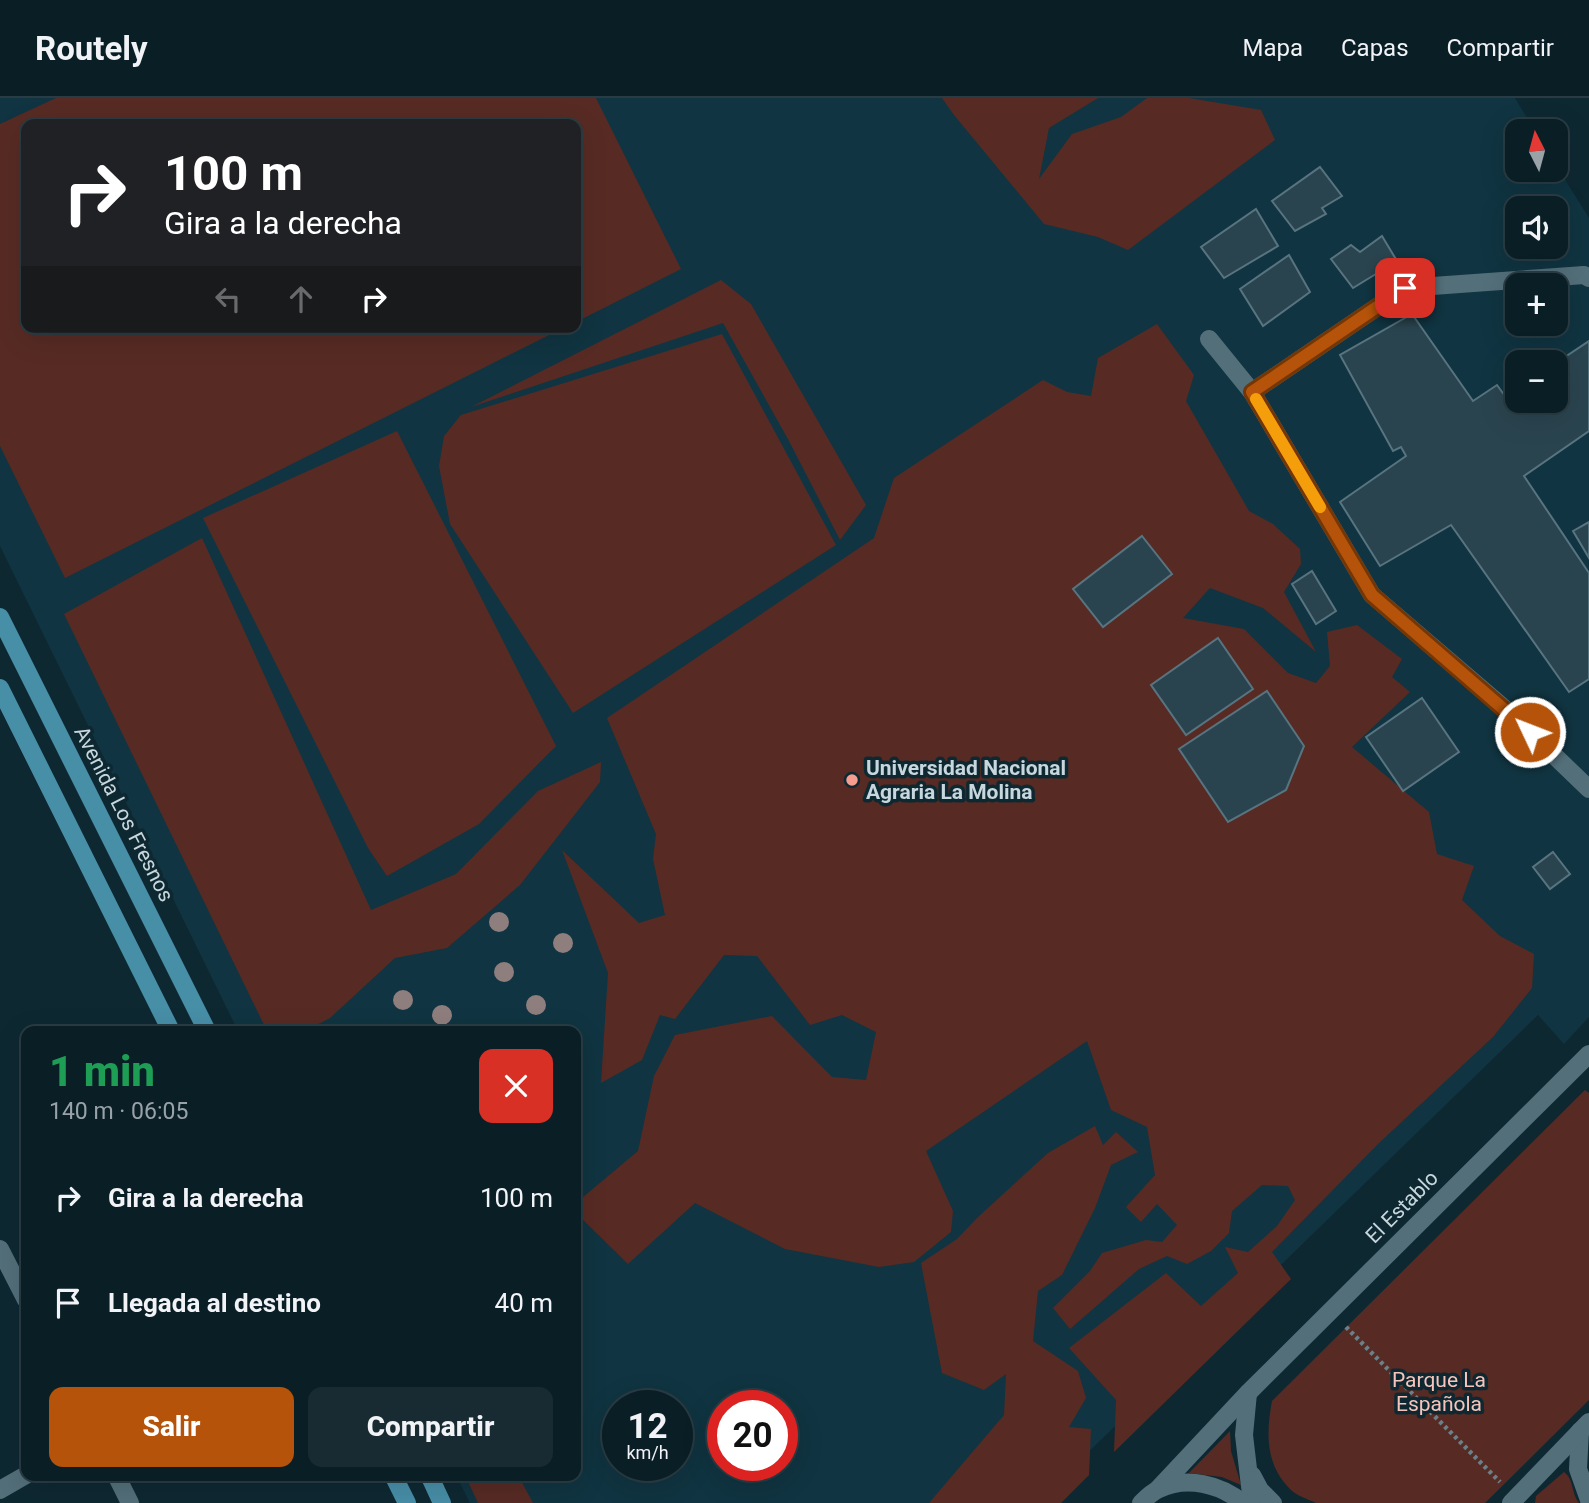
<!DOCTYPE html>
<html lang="es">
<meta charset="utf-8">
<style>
:root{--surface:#0a1e26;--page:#182b32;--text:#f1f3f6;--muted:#99a2a7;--line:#2a3c43;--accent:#b45309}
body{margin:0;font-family:Roboto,sans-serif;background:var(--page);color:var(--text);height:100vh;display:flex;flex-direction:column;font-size:26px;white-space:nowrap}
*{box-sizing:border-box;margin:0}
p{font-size:23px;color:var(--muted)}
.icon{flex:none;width:38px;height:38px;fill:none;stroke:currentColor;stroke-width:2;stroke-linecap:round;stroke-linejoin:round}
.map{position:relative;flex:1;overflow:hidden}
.drawer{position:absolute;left:21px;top:928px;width:560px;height:455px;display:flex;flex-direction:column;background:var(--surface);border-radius:14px;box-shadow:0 7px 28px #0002,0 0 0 2px var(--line)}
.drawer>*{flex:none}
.hud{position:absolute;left:21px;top:21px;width:560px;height:214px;border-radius:14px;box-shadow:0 7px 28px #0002,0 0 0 2px var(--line);background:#202124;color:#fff;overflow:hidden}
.needle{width:46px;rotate:354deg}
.fabs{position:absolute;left:1505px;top:21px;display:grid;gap:14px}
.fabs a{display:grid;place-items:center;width:63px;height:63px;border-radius:14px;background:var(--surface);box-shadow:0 7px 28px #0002,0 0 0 2px var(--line);font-size:35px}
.speed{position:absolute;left:602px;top:1292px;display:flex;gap:14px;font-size:35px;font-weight:700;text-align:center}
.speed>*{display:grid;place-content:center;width:91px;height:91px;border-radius:50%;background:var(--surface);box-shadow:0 7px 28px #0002,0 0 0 2px var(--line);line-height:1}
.speed small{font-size:18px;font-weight:400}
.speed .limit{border:10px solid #d22;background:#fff;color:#111}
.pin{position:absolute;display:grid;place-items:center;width:60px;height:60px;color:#fff;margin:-30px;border-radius:14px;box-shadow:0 4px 10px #0006}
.me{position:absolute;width:77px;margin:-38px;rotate:313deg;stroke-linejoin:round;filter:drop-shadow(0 0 5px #0008)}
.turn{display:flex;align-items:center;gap:24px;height:147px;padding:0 28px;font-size:32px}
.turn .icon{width:91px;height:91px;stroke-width:2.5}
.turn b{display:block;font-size:49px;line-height:60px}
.lanes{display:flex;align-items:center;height:66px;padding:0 28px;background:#0003;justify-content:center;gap:35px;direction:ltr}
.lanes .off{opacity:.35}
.round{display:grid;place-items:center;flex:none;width:74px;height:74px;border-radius:14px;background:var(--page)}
.headline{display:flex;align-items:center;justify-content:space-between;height:119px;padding:0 28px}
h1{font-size:42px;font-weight:800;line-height:52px;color:#1e9e55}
.primary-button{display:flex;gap:14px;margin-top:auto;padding:14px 28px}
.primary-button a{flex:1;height:80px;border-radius:14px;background:var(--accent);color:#fff;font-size:28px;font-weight:800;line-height:80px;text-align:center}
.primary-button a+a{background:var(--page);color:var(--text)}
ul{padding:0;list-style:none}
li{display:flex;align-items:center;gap:21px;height:105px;padding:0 28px}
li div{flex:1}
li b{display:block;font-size:26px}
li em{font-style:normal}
header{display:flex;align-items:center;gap:42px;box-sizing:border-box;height:98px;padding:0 35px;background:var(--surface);border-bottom:2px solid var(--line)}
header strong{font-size:33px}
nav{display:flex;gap:38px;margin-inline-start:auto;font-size:24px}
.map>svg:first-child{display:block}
.built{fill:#103441;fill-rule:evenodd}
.green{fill:#572b24}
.building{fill:#2a444f;stroke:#587480;stroke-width:2}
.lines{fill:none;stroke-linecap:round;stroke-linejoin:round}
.path{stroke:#6b8088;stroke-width:4.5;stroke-dasharray:3.5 3.5;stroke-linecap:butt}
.minor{stroke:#536f7a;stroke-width:18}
.major{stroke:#478ea7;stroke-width:18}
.tree{fill:#8e7e7d}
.route-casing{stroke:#753606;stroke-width:18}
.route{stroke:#b45309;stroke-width:12}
.slow{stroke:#f59e0b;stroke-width:12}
.poi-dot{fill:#f59d8e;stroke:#0e2832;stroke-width:2.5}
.labels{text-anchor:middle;stroke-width:7;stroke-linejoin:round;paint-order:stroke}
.poi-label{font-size:21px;font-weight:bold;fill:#c8d7dd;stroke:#0e2832;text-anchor:start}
.street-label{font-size:21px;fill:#c8d7dd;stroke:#0e2832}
.park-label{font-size:21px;fill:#f7c4bb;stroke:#0e2832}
</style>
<header>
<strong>Routely</strong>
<nav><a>Mapa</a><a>Capas</a><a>Compartir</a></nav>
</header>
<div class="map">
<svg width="1589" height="1405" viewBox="0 0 1589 1405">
<rect width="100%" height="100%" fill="#0e2832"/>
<path class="built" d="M0,0H1515L1535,33H1517V72H1556V67L1589,120V919L1564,946L1538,917L1036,1405H470L456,1377H576V933H238L0,448ZM26,26H576V229H26ZM1517,110H1556V149H1517ZM1517,187H1556V226H1517ZM1517,264H1556V303H1517ZM618,1307H677V1367H618ZM723,1307H782V1367H723Z"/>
<g class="green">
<polygon points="56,0 596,0 681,171 576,224 576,26 26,26 26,229 565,229 65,480 0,348 0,26"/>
<polygon points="942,0 1098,0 1049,30 1039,81 1072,36 1121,19 1147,0 1189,0 1261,12 1275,42 1128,152 1098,139 1044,126 954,17"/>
<polygon points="721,182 751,206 866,407 840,442 789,343 723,225 471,309"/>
<polygon points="1157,226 1194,277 1186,303 1249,413 1273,426 1300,451 1301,466 1284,494 1316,554 1263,510 1210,490 1183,520 1244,531 1288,575 1316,585 1330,568 1327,534 1357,527 1402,561 1392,579 1410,594 1352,649 1429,714 1437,756 1474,768 1462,802 1500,838 1534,856 1532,890 1493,939 1379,1045 1272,1154 1291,1181 1114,1354 1116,1302 1069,1250 1166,1175 1201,1208 1238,1175 1225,1149 1248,1154 1277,1128 1295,1102 1288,1088 1262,1087 1232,1113 1229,1135 1211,1153 1187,1166 1167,1158 1139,1171 1070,1231 1053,1210 1090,1173 1102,1155 1146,1142 1162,1144 1177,1127 1157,1106 1141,1124 1126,1109 1155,1077 1147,1029 1111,1012 1087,943 926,1053 953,1113 951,1134 914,1164 879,1169 785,1151 695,1105 628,1166 576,1115 576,1105 638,1053 654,978 675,937 772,918 832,979 866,982 876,934 842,917 810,927 757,858 724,857 675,921 660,917 642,962 601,985 608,875 562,752 639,825 665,817 653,761 656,736 607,620 874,440 894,380 1043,282 1067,294 1091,298 1098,260"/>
<polygon points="722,236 836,447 573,615 450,426 439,368 444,338 461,317"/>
<polygon points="397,333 556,648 479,726 387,778 368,750 203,420"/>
<polygon points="202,440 371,812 456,776 538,693 601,664 600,684 520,787 447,850 395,860 330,920 305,933 267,933 64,516"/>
<path d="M1585,992L1589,995V1302L1485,1405H1316C1308,1401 1297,1398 1291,1392C1265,1367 1266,1335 1272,1303Z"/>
<polygon points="1095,1028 1103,1047 1116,1034 1138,1054 1111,1067 1095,1110 1062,1177 1038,1193 1033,1243 1078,1273 1086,1300 1069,1329 1091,1331 1089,1377 1061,1405 929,1405 1004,1317 1006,1276 984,1292 942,1275 921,1165 957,1141 977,1120 1048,1055"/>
<polygon points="1230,1333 1231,1353 1241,1387 1222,1379 1189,1375"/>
<path d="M1564,1374C1574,1381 1571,1395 1579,1405H1535L1536,1398Z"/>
<polygon points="465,1377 518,1377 533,1405 478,1405"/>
</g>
<g class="building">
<polygon points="1320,69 1342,98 1322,110 1326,116 1295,133 1272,103"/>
<polygon points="1256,111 1278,148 1224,180 1201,149"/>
<polygon points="1382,138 1397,163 1353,190 1331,161 1351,147 1360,154"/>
<polygon points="1289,157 1310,194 1263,228 1240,191"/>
<polygon points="1412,216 1473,303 1497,287 1505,298 1517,290 1517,303 1556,303 1556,265 1589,243 1589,333 1524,378 1589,475 1589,581 1569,594 1451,427 1380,468 1340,404 1406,358 1401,349 1393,353 1340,257"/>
<polygon points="1589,424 1589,460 1573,433"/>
<polygon points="1142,438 1172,476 1103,529 1073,491"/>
<polygon points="1312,473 1336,513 1316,526 1292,486"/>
<polygon points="1218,540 1253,591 1186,637 1151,587"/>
<polygon points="1267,593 1304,648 1286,692 1228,724 1179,651"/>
<polygon points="1422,600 1459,654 1403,693 1366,639"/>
<polygon points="1553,754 1570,776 1550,791 1533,769"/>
</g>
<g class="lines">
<polyline class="path" points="1346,1229 1500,1384"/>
<g class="minor">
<polyline points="1209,241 1252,294 1372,497 1511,616 1589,691"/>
<polyline points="1252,294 1405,190 1584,177 1589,180"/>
<polyline points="0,1151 26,1202"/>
<polyline points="1248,1295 1244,1337 1252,1405"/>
<polyline points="1580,1333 1578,1371 1589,1402"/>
<polyline points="116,1377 130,1405"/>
<polyline points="1252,1377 1260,1392 1273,1405"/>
<polyline points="1158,1391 1248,1295 1589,956"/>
<polyline points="0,1392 26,1377"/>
<path d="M1141,1405C1146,1400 1152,1394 1159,1391C1187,1378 1220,1386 1243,1405"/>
<polyline points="1511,1405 1589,1324"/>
</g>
<g class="major">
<polyline points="0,519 207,933"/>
<polyline points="0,590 171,933"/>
<polyline points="393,1377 407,1405"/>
<polyline points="429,1377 442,1405"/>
</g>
</g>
<g class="tree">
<circle cx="499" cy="824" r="10"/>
<circle cx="563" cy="845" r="10"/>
<circle cx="504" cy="874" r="10"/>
<circle cx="403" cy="902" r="10"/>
<circle cx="536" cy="907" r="10"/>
<circle cx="442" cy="917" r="10"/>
</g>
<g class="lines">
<defs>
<polyline id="route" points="1405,190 1252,294 1372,497 1530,634"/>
</defs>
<use href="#route" class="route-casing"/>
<use href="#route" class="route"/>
<polyline class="slow" points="1256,301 1320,409"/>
</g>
<circle class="poi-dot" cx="852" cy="682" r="7"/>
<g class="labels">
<g class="poi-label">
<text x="866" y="677">Universidad Nacional<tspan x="866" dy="24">Agraria La Molina</tspan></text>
</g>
<g class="street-label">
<text transform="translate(124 716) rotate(63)" y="7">Avenida Los Fresnos</text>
<text transform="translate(1402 1109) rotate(-45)" y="7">El Establo</text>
</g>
<g class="park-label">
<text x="1439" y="1289">Parque La<tspan x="1439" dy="24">Española</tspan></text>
</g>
</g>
</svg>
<div class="fabs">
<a><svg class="needle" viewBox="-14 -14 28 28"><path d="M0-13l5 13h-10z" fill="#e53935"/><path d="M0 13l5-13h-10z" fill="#99a2a7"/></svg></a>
<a><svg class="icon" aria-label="sound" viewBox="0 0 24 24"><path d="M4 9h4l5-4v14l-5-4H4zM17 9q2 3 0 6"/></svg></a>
<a>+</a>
<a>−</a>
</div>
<div class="speed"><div>12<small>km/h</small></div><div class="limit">20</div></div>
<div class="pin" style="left:1405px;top:190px;background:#d93025"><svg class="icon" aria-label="arrive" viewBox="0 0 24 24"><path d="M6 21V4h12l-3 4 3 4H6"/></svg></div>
<svg class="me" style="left:1530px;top:634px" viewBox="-20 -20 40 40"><circle r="17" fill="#b45309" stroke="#fff" stroke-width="3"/><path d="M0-11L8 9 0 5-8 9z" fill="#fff"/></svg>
<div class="hud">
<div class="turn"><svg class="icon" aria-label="right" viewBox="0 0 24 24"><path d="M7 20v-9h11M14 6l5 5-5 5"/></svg><div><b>100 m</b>Gira a la derecha</div></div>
<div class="lanes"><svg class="icon off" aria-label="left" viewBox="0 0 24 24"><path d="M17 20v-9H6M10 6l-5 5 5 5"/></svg><svg class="icon off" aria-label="ahead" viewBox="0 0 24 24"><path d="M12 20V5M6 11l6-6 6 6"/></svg><svg class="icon" aria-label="right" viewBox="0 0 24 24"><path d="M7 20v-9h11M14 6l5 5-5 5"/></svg></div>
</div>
<section class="drawer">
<div class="headline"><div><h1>1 min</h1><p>140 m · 06:05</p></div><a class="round" style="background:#d93025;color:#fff"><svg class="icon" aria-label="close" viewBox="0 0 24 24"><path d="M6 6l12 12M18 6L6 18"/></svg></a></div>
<ul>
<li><svg class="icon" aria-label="right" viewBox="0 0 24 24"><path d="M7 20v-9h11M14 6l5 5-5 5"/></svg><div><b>Gira a la derecha</b></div><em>100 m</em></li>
<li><svg class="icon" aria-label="arrive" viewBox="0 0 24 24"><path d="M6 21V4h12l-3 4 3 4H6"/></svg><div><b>Llegada al destino</b></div><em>40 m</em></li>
</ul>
<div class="primary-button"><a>Salir</a><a>Compartir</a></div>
</section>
</div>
